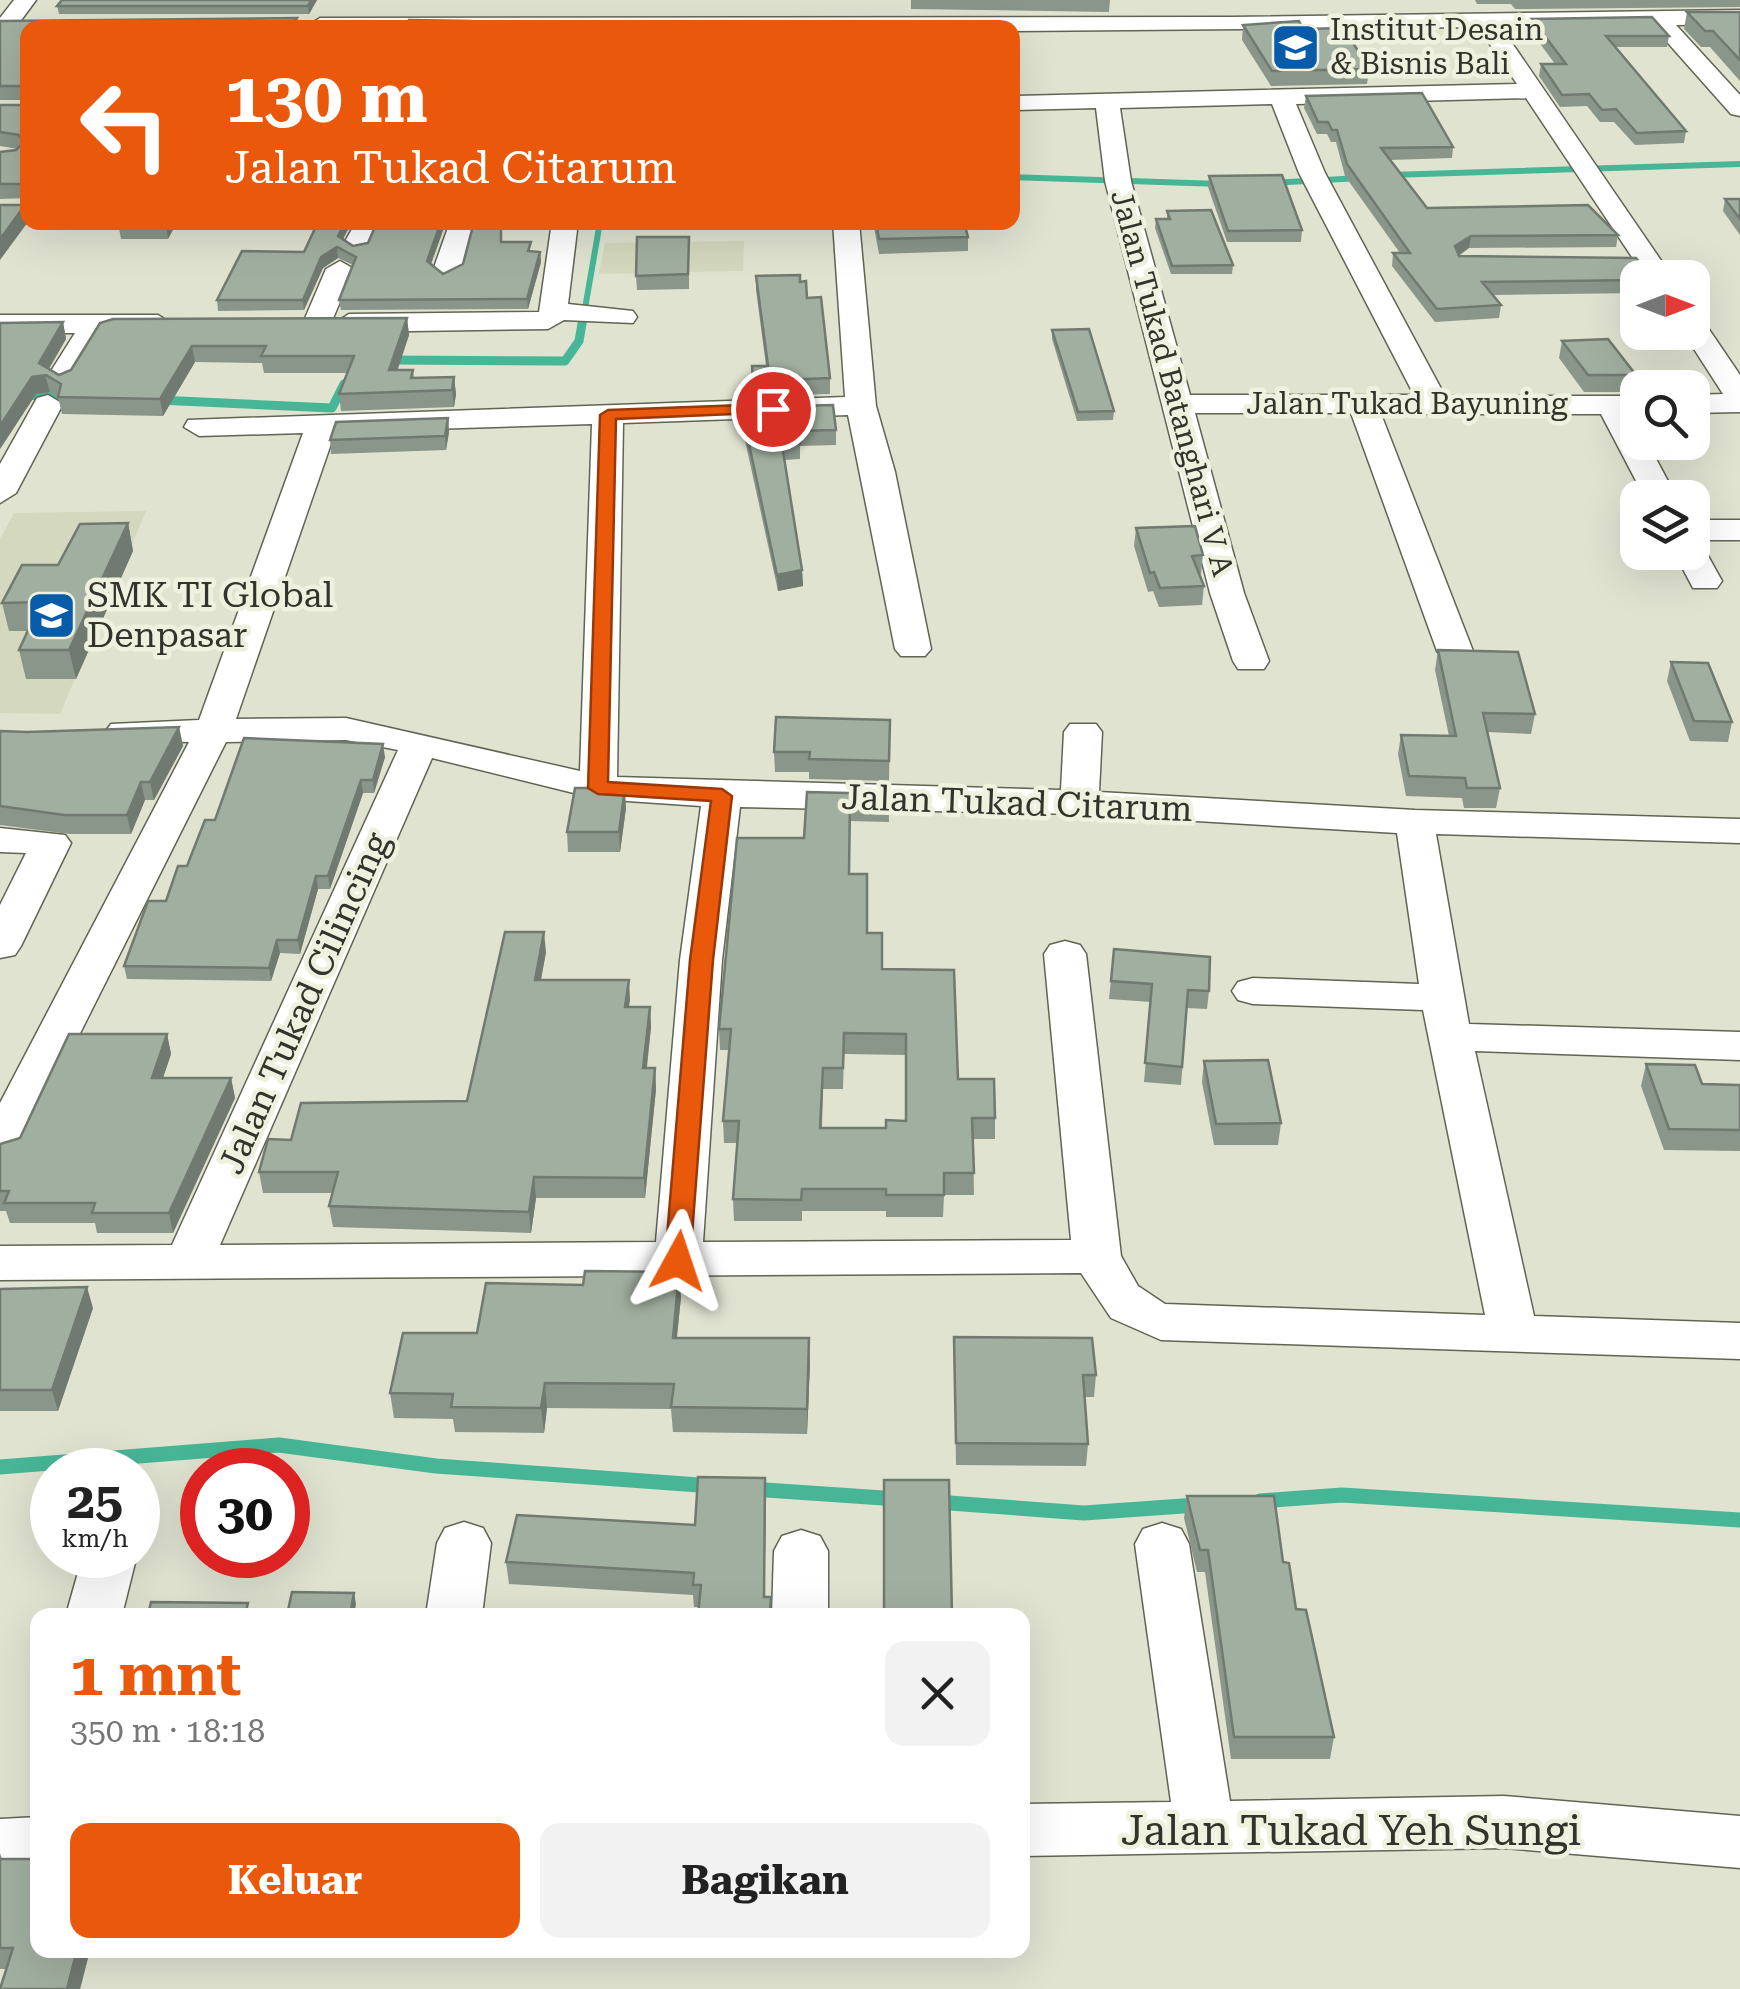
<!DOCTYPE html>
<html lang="id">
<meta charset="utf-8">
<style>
:root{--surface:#fff;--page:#f2f2f2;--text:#222;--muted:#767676;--accent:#ea580c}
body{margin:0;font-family:"Roboto Serif",serif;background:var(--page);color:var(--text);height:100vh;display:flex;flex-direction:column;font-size:38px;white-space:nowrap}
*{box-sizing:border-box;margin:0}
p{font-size:32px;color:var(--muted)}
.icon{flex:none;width:55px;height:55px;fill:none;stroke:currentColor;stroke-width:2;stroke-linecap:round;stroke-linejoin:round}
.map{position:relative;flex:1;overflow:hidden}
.side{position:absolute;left:30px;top:1608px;width:1000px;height:350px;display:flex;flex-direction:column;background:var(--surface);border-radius:20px;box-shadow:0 10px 40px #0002}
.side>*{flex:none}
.banner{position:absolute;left:20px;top:20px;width:1000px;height:210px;border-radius:20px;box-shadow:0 10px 40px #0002;background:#ea580c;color:#fff;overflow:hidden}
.needle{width:65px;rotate:90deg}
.tools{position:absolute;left:1620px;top:260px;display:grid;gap:20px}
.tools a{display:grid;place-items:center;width:90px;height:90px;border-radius:20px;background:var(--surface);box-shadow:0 10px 40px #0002;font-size:50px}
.speed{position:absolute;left:30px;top:1448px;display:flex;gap:20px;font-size:50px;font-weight:700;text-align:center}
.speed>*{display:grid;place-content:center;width:130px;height:130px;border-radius:50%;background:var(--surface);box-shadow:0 10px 40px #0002;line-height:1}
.speed small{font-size:25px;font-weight:400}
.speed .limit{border:15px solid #d22;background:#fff;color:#111}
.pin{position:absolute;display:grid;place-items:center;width:85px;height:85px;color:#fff;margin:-42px;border:5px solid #fff;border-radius:50%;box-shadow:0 2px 10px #0007}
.me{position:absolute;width:110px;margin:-55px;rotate:5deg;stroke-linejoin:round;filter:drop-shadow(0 0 8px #0008)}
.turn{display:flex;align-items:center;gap:35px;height:210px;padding:0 40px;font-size:45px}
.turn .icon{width:130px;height:130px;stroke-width:2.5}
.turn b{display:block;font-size:70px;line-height:85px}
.round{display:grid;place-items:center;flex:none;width:105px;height:105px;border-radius:20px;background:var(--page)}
.overview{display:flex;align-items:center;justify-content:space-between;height:170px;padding:0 40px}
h1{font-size:60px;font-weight:700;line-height:75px;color:var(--accent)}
.primary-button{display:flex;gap:20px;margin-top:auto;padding:20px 40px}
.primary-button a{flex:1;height:115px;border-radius:20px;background:var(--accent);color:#fff;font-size:40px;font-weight:700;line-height:115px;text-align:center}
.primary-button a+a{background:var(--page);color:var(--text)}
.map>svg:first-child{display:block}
.built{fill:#d3d8be}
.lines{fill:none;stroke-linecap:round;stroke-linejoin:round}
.stream-far2{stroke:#46b696;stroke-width:6}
.stream-far1{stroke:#46b696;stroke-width:9}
.stream{stroke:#46b696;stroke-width:15}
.minor-casing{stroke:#616453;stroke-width:3}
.minor{fill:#fff;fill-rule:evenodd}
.wall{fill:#8a968a;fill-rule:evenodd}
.shaded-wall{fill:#717a70}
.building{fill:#a1afa0;stroke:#717a70;stroke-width:2.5;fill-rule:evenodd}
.route{fill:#ea580c;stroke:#983908;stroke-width:2.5}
.labels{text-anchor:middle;stroke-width:9;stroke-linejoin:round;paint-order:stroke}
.far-poi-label{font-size:30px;fill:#32332c;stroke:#edf1dd;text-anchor:start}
.far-street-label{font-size:30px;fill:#32332c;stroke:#edf1dd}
.poi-label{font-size:35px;fill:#32332c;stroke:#edf1dd;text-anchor:start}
.street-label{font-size:35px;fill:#32332c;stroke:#edf1dd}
.near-street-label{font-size:42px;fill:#32332c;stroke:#edf1dd}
</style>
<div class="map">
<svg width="1740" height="1989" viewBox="0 0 1740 1989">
<rect width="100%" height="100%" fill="#e0e3d0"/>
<g class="built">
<polygon points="744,241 743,271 599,274 605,243"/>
<polygon points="146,511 60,714 0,713 0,539 14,513"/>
</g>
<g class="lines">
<g class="stream-far2">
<polyline points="1390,175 1740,164"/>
<polyline points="1012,177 1221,184"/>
<polyline points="1270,183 1361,178"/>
<polyline points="583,320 600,222"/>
</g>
<g class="stream-far1">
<polyline points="388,360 565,361 579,341 583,318"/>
<polyline points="0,395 70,396"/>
<polyline points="158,400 332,408 344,384"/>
</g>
<g class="stream">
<polyline points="0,1467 279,1445 436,1466 713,1486"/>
<polyline points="751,1489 898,1499"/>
<polyline points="1260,1501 1342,1495 1740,1520"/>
<polyline points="936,1502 1084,1513 1197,1505"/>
</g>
<defs>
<g id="minor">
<polygon points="14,0 36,0 8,38 0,40 0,18"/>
<path d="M1740,10V24L1676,25L1740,95V116L1731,114L1652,25L1501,27L1673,278H1646L1526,98L1296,104L1325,173L1445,396H1638V414H1631L1638,426V442H1647L1677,498H1645L1601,414H1381L1473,651L1467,658H1443L1437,651L1351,413H1195L1244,593L1269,661L1264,669H1238L1233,661L1210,593L1105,181L1096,108L1012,110V96L1517,84L1478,27L1012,31L309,25L320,18L1231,17ZM1272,104L1299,173L1414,395H1190L1131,181L1120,108Z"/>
<polygon points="356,222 382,222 366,251 356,253 343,245"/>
<polygon points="450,222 476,222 460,273 446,281 432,273"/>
<polygon points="552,222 578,222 568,304 633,311 637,317 633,323 564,320 548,329 349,332 335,323 349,314 539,312"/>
<path d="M833,222H859L876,406L895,472L931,649L925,656H901L895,649L848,415L623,423L617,777L1061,790L1064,732L1070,724H1096L1102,732L1099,792L1415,810L1740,819V843L1436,834L1469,1024L1740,1032V1060L1475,1051L1534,1316L1740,1323V1359L1161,1340L1111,1318L1081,1273L0,1280V1246L172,1245L398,750L346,740L226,742L23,1147L16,1158L0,1162V1103L189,742L111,740L105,732L111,724L199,720L303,433L199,436L184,427L188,420L845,397ZM592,424L580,771L346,718L236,719L335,432ZM432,758L598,799L701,806L680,960L656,1242L220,1245ZM740,807L1079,814L1397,833L1419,984L1253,978L1238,982L1232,991L1238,1000L1253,1004L1423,1010L1485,1315L1165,1304L1138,1286L1121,1256L1086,954L1080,945L1065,941L1050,945L1044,954L1071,1240L703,1242L722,960Z"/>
<polygon points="340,261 354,269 331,323 327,329 307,329 303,323 326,269"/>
<polygon points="0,315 158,315 172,324 158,333 103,333 71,385 61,388 46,379 75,333 0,333"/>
<polygon points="1692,317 1702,319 1740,375 1740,412 1692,413 1692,395 1723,394 1683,332 1692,332"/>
<polygon points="48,395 63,404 16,493 0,503 0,464 37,398"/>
<rect x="1692" y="520" width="48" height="20"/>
<polygon points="1692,543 1702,545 1722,581 1717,588 1693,588 1674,552 1692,552"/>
<polygon points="0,828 65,835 71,843 21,946 15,955 0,958 0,905 26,853 0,852"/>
<polygon points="464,1522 483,1528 491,1543 482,1615 426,1615 437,1543 445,1528"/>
<polygon points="1162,1523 1181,1529 1189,1544 1230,1801 1504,1796 1740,1816 1740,1868 1504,1848 1022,1856 1022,1804 1171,1802 1135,1544 1143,1529"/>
<polygon points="801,1530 820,1536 828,1551 828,1615 772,1615 774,1551 782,1536"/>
<polygon points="83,1555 137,1555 122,1615 66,1615"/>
<polygon points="38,1817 38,1869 0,1871 0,1819"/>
</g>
</defs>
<use href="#minor" class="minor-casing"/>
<use href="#minor" class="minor"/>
</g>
<g class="wall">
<polygon points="62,0 317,0 309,14 59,14 57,6"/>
<polygon points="911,0 1110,0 1109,12 911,9"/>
<polygon points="1475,0 1740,0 1740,7 1515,9 1511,4 1477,4"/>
<polygon points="1687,12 1740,12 1740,81 1710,47 1701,47 1684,29"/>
<polygon points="297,18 298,24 407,25 470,21 471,28 28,28 28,100 0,100 0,21"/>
<polygon points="1532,19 1669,36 1667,47 1616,47 1686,131 1684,143 1635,145 1614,122 1600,122 1587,106 1560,107 1539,76 1541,64 1555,64 1530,30"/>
<polygon points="1243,25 1303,29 1369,69 1367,84 1271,86 1242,40"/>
<polygon points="1306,96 1453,147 1452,158 1390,160 1427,208 1618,235 1616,247 1469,248 1459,256 1638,278 1638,293 1492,295 1501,305 1499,318 1435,322 1392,266 1393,253 1400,253 1345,176 1336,142 1331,142 1327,134 1317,134 1304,108"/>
<polygon points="0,105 28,105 28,198 0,199 0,152 18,149 0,146"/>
<polygon points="1209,176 1302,230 1301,242 1227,242 1208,187"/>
<polygon points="1725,199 1740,199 1740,235 1723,211"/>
<polygon points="1167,211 1233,265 1232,274 1171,274 1155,228 1156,219 1167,219"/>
<polygon points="177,222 168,239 121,239 118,223"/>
<polygon points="352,222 343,239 353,246 446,222 431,264 443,274 463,264 474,222 502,222 502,242 532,251 540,252 541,262 528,309 341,310 339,300 353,265 338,258 323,268 304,310 218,311 217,300 304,252"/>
<polygon points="873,222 964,222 968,237 968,251 879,254"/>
<polygon points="689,237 689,289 637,290 636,276"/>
<polygon points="756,276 800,282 807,298 830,378 830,394 754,396 752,366 766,366 756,290"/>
<polygon points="407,318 409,335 397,370 413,370 414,378 454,377 456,394 454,407 341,411 339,394 347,373 264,373 262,363 195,362 163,416 62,414 58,397 50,392 36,394 0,449 0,323 63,322 66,339 49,369 59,375 71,370 100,323"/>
<polygon points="1052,330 1114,411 1113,420 1077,421 1052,339"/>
<polygon points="1562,341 1636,375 1633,392 1584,392 1559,358"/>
<polygon points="448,418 449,432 446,450 331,454 330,440"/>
<polygon points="744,421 836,430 836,445 800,446 800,459 784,460 802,570 803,586 778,591 744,436"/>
<polygon points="128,523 133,551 76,679 26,679 19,650 28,631 9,631 2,603"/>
<polygon points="1136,528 1203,555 1201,574 1199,574 1204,586 1202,605 1159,607 1153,591 1148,592 1134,546"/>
<polygon points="1438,650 1535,714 1531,734 1487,732 1500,788 1496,808 1464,808 1462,798 1406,796 1398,754 1401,735 1449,736 1435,670"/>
<polygon points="1671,662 1732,722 1728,742 1690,741 1667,681"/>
<polygon points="890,720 889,781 809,779 809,772 775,772 774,752"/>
<polygon points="179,727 183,746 154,800 145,800 131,834 69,834 0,825 0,731 27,732"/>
<polygon points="385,757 374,793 363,793 330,889 318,889 300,954 280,953 271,981 127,979 124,966 215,820"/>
<path d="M807,792L889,794V822L850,821L849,874L867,933L882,969L958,1079L995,1118V1139H973L974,1195H944L943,1217H886V1211H802V1221H734L733,1199L738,1143H724L723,1121L729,1050H720L719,1029L804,838ZM844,1054L906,1055V1121L886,1128H822L823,1089H843Z"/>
<polygon points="626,808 620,852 568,852 567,832"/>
<polygon points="1114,949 1209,991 1207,1009 1187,1008 1181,1085 1144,1082 1151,1002 1109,999"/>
<polygon points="546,952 541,980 629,980 629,1007 650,1007 651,1027 647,1068 655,1068 656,1089 645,1198 536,1198 531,1233 333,1227 329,1206 333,1193 263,1193 259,1172 291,1140 467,1101"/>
<polygon points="167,1034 171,1054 163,1078 231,1078 235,1098 173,1233 97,1233 95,1223 10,1223 6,1211 0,1211 0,1144 20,1138"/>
<polygon points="1204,1061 1281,1123 1278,1145 1214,1145 1202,1082"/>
<polygon points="1646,1064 1702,1084 1740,1085 1740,1151 1664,1150 1641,1086"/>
<polygon points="0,1289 93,1308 58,1411 0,1411"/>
<polygon points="681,1297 677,1338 810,1363 807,1434 673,1432 671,1409 547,1408 544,1433 455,1432 453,1419 394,1418 390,1393 477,1333"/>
<polygon points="954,1337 1096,1375 1094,1397 1084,1397 1088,1444 1086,1466 956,1465"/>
<polygon points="765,1478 766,1500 699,1607 694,1607 693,1595 509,1584 506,1562 695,1525"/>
<polygon points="1187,1496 1283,1562 1334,1737 1330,1759 1231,1759 1205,1572 1197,1572 1184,1518"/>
<polygon points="0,1853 2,1859 90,1950 80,1989 0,1989 6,1969 0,1969"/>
</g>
<g class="shaded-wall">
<polygon points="311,0 317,0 309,14 308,6"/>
<polygon points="25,205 28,222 0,260 0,239"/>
<polygon points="177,222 168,239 166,223"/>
<polygon points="345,222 352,222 339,246 338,236"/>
<polygon points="441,222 446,222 428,272 427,261"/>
<polygon points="1471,236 1469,248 1453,258 1455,246"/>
<polygon points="337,247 338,258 323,268 304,310 303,300 321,257"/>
<polygon points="540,252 541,262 528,309 527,299"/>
<polygon points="407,318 409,335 392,387 389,370"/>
<polygon points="63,322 66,339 45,375 50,392 36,394 0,449 0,426"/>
<polygon points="192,346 195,362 163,416 160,399"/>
<polygon points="454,377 456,394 454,407 452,390"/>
<polygon points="448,418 449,432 446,450 445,436"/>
<polygon points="128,523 133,551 76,679 69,650"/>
<polygon points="802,570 803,586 778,591 777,575"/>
<polygon points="179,727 183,746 154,800 150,782"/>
<polygon points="383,744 385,757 374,793 373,780"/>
<polygon points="361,780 363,793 330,889 328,876"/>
<polygon points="141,782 145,800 131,834 127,815"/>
<polygon points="625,788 626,808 620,852 619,832"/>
<polygon points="316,876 318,889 300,954 298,940"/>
<polygon points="544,932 546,952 537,1000 535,980"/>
<polygon points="277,940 280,953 271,981 269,968"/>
<polygon points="629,980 630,1000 626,1027 625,1007"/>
<polygon points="650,1007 651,1027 644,1089 643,1068"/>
<polygon points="167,1034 171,1054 156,1098 152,1078"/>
<polygon points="655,1068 656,1089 645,1198 644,1178"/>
<polygon points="231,1078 235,1098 173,1233 169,1213"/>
<polygon points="534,1177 536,1198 531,1233 529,1212"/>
<polygon points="679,1272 681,1297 674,1362 673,1338"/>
<polygon points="87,1287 93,1308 58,1411 52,1390"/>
<polygon points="809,1338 810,1363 807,1434 807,1409"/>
<polygon points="545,1383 547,1408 544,1433 541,1408"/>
<polygon points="765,1478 766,1500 764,1615 764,1597"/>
<polygon points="354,1593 356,1604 354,1615 350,1615"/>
<polygon points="77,1950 90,1950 80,1989 67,1989"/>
</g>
<g class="building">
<polygon points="62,0 311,0 308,6 57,6"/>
<polygon points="1687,12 1740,12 1740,60 1713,31 1705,31"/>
<polygon points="1652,17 1669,36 1606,36 1686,131 1637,133 1616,109 1602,110 1589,94 1562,95 1541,64 1566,64 1532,19"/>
<polygon points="297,18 293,24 407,25 409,20 470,21 468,28 28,28 28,86 0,86 0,21"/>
<polygon points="1299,21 1303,29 1344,28 1369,69 1272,71 1243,25"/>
<polygon points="1422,93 1453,147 1381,148 1427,208 1588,205 1618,235 1471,236 1455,246 1459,256 1636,258 1652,278 1638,278 1638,280 1482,282 1501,305 1437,309 1393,253 1410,253 1347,164 1337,130 1332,130 1328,122 1318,122 1306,96"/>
<polygon points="0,105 28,105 28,184 0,184 0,152 16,150 24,142 19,135 0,132"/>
<polygon points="1282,175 1302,230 1228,231 1209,176"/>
<polygon points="1725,199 1740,199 1740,219"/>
<polygon points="0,205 25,205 0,239"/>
<polygon points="1211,210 1233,265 1172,266 1156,219 1170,219 1167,211"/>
<polygon points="318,222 345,222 338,236 353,246 368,243 377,222 441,222 427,261 443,274 463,264 474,222 501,222 501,242 531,242 528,251 540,252 527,299 339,300 356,257 337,247 321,257 303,300 217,300 242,251 304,252"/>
<polygon points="876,222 964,222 968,237 879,239"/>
<polygon points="637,237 689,237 688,274 636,276"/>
<polygon points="800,275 800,282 806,281 807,298 821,297 830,378 753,381 752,366 768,366 756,276"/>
<polygon points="407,318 389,370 413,370 411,378 454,377 452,390 339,394 354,356 261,356 266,346 192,346 160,399 58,397 61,384 46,375 32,377 0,426 0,323 63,322 39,363 59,375 71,370 100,323 113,319"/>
<polygon points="1089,329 1114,411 1078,412 1052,330"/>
<polygon points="1608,339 1636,375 1588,375 1562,341"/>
<polygon points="833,405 836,430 797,431 800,444 782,445 802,570 777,575 744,421 755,421 754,407"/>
<polygon points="448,418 445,436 330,440 336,422"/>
<polygon points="128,523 69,650 19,650 41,602 2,603 22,565 58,565 80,524"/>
<polygon points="1195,526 1203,555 1192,556 1204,586 1160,588 1154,572 1150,573 1136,528"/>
<polygon points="1438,650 1518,652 1535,714 1483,713 1500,788 1467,788 1465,778 1409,776 1401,735 1456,736"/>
<polygon points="1671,662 1708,663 1732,722 1694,721"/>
<polygon points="776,717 890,720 889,761 809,759 810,752 774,752"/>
<polygon points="179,727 150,782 141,782 127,815 64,815 0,806 0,731 27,732"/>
<polygon points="244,738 383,744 373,780 361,780 328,876 316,876 298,940 277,940 269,968 124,966 148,901 166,901 178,866 187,866 205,820 215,820"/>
<polygon points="575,788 625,788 619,832 567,832"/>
<path d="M807,792L889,794V802L850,801L849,874H867V933H882V969L954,970L958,1079H994L995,1118H972L974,1173H944V1195H886V1189H802L801,1200L733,1199L739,1121H723L731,1029H719L737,838H804ZM844,1033L906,1034V1121L886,1120V1128H820L823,1068H843Z"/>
<polygon points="505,932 544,932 535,980 629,980 625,1007 650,1007 643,1068 655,1068 644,1178 534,1177 529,1212 329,1206 338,1172 259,1172 268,1139 291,1140 301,1103 467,1101"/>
<polygon points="1114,949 1210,957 1209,991 1188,990 1182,1067 1145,1063 1152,984 1111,981"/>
<polygon points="69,1034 167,1034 152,1078 231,1078 169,1213 92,1213 95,1203 4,1203 9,1191 0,1191 0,1144 20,1138"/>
<polygon points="1268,1060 1281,1123 1216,1124 1204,1061"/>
<polygon points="1646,1064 1695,1065 1702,1084 1740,1085 1740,1130 1669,1129"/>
<polygon points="585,1271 679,1272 673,1338 809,1338 807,1409 671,1407 674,1384 545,1383 541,1408 451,1407 453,1394 390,1393 403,1333 477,1333 486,1283 583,1285"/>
<polygon points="87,1287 52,1390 0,1390 0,1289"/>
<polygon points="954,1337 1092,1338 1096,1375 1083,1375 1088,1444 956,1443"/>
<polygon points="698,1477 765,1478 764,1597 771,1597 770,1615 698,1615 701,1585 693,1585 694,1573 506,1562 517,1515 695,1525"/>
<polygon points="884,1480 949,1480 952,1615 884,1615"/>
<polygon points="1187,1496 1274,1496 1283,1562 1289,1563 1296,1609 1306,1610 1334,1737 1234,1737 1208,1550 1200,1550"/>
<polygon points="292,1592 354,1593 350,1615 287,1615"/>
<polygon points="151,1602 248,1603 245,1615 148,1615"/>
<polygon points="0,1859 38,1859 38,1950 77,1950 67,1989 0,1989 13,1948 0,1948"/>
</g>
<polygon class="route" points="773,404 781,409 779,412 616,419 608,782 722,789 732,796 713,960 690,1261 678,1270 665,1261 690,960 711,801 598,794 588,788 600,415 608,410"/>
<defs>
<symbol id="university-square" viewBox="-11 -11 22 22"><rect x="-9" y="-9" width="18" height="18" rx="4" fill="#075ba9" stroke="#edf1dd"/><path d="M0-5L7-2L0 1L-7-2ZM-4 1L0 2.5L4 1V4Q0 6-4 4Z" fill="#fff"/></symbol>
<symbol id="school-square" viewBox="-11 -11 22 22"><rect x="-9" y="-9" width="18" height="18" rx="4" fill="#075ba9" stroke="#edf1dd"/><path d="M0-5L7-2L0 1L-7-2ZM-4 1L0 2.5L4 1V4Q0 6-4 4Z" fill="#fff"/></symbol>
</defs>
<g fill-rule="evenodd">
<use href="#university-square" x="1268" y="20" width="55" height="55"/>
<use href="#school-square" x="24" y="588" width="55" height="55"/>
</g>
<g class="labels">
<g class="far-poi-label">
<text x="1330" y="40">Institut Desain<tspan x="1330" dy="34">&amp; Bisnis Bali</tspan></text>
</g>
<g class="far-street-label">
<text transform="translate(1172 383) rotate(75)" y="10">Jalan Tukad Batanghari V A</text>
<text x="1407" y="414">Jalan Tukad Bayuning</text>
</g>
<g class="poi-label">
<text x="87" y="607">SMK TI Global<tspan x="87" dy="40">Denpasar</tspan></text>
</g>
<g class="street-label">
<text transform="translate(1017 803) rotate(2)" y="12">Jalan Tukad Citarum</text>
<text transform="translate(304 1003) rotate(-66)" y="12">Jalan Tukad Cilincing</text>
</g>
<g class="near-street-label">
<text x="1351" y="1845">Jalan Tukad Yeh Sungi</text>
</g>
</g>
</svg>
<div class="tools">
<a><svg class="needle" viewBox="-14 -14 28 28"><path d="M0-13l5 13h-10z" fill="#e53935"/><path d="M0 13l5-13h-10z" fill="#767676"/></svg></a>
<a><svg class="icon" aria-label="search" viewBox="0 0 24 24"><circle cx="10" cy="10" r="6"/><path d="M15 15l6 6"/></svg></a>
<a><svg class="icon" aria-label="layers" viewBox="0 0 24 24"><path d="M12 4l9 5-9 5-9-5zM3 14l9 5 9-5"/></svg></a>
</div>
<div class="speed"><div>25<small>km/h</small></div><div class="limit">30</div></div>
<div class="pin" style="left:773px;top:409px;background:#d93025"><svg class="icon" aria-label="arrive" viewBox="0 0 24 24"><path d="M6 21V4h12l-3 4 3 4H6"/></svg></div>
<svg class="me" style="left:678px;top:1261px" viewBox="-20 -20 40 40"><path d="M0-17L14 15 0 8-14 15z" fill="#ea580c" stroke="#fff" stroke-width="4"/></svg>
<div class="banner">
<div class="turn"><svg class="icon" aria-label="left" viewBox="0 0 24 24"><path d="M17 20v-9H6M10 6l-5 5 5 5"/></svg><div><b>130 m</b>Jalan Tukad Citarum</div></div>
</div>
<section class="side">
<div class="overview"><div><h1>1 mnt</h1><p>350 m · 18:18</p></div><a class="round"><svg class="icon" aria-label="close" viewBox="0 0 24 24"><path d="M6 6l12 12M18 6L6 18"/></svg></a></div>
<div class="primary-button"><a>Keluar</a><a>Bagikan</a></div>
</section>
</div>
